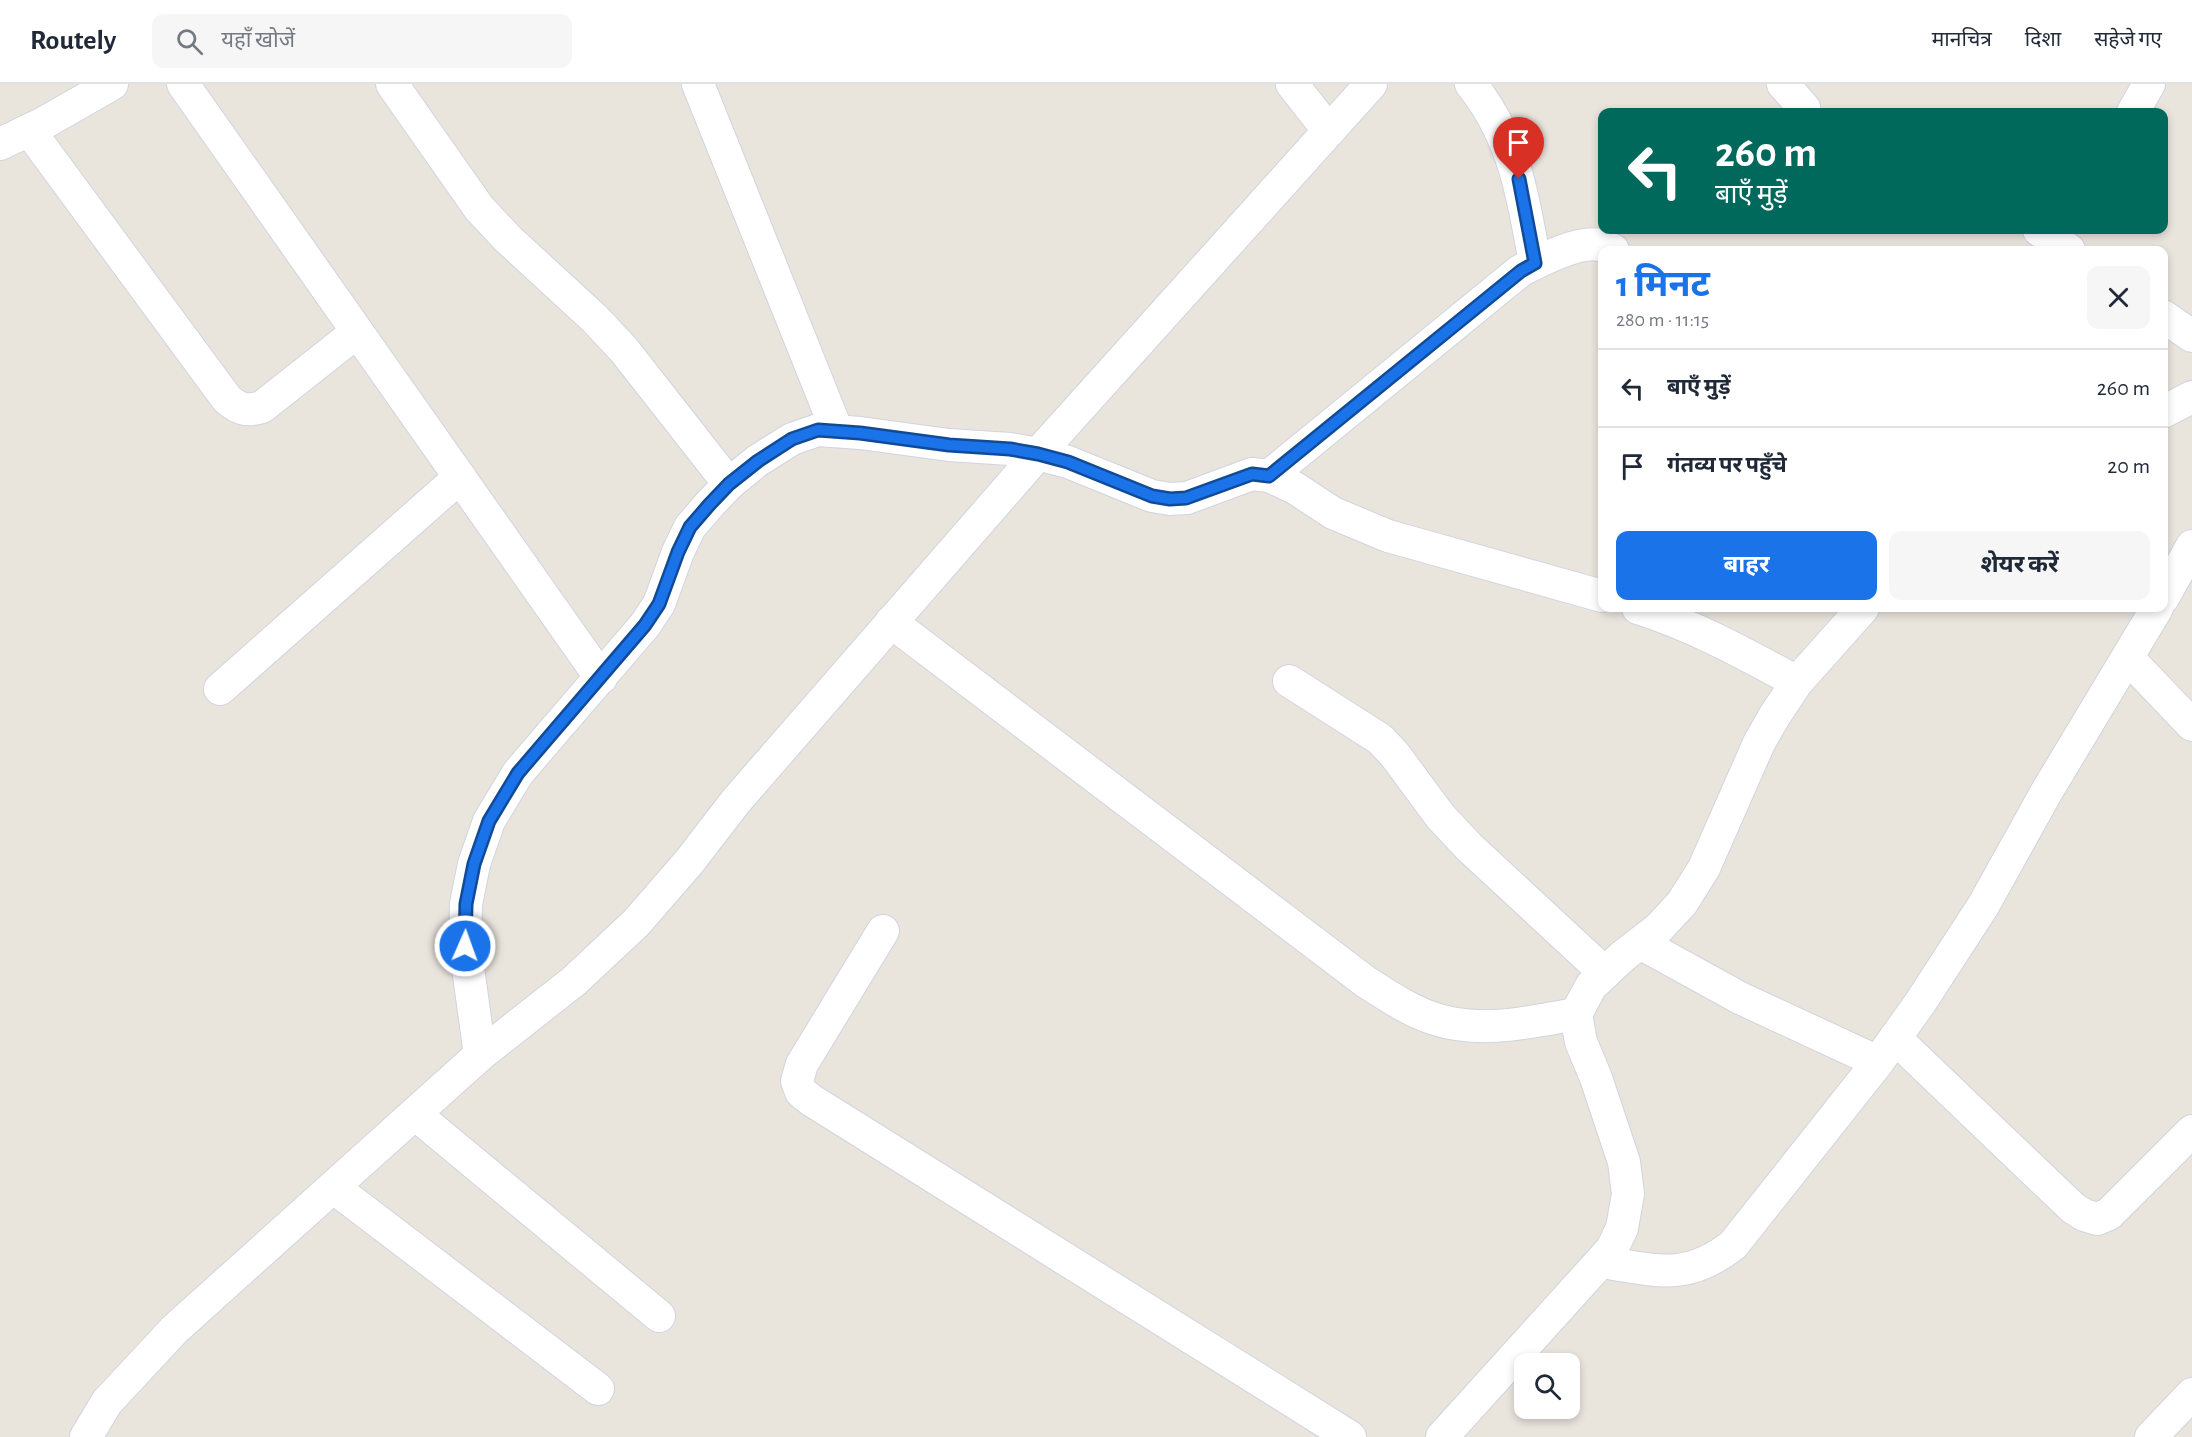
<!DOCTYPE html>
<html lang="hi">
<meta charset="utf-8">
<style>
:root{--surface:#fff;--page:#f6f6f7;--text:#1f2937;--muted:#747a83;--line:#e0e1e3;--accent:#1a73e8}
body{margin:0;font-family:"Alegreya Sans","Noto Sans Devanagari",sans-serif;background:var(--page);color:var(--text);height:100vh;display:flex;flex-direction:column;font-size:22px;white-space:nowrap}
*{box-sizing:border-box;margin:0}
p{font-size:20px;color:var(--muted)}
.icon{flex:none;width:33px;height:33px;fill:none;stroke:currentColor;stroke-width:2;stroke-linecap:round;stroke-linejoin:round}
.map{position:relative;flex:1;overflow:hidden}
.panel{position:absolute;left:1598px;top:162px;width:570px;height:366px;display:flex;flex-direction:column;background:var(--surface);border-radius:12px;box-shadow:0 3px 9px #0003}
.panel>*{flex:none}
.hud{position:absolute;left:1598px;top:24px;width:570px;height:126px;border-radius:12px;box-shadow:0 3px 9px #0003;background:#00695c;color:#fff;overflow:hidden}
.tools{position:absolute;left:1514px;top:1269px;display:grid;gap:12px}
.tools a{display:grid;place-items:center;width:66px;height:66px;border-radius:12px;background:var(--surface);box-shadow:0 3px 9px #0003;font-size:30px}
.pin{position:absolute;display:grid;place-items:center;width:51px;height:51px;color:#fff;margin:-62px -26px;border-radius:50% 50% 50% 0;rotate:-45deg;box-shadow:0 0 6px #0007}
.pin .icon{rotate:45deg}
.me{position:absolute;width:66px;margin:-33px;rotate:2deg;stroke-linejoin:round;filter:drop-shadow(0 0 4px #0008)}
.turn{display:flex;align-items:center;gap:21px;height:126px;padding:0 18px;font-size:27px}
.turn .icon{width:78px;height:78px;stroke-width:2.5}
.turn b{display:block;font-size:42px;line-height:51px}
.round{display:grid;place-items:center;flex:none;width:63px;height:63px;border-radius:12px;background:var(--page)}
.summary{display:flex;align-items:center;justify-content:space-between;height:102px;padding:0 18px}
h1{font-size:36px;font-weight:700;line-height:45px;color:var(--accent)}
.action{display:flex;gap:12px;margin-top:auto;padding:12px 18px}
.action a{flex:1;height:69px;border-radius:12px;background:var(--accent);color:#fff;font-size:24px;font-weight:700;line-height:69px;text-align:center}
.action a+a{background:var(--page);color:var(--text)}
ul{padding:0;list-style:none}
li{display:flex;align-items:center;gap:18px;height:78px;padding:0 18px;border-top:2px solid var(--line)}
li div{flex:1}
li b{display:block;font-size:22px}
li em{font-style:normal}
header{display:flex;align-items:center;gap:36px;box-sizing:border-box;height:84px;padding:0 30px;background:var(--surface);border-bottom:2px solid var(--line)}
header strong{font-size:28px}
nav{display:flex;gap:33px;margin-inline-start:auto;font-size:21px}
.search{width:420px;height:54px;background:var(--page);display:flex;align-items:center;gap:15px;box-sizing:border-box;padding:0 21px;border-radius:12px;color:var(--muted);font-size:22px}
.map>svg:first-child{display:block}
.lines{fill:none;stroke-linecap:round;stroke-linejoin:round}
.street-casing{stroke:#d1d4e0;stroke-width:34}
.street{stroke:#fff;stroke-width:32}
.route-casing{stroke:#114b97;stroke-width:15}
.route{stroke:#1a73e8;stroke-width:10}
</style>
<header>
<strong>Routely</strong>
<div class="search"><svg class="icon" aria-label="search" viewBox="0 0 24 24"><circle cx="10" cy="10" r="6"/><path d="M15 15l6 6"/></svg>यहाँ खोजें</div>
<nav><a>मानचित्र</a><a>दिशा</a><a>सहेजे गए</a></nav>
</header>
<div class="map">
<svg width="2192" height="1353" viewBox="0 0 2192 1353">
<rect width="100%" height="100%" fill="#e9e4dc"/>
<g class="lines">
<defs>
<g id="street">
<polyline points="183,0 601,594"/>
<polyline points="392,0 479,124 508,155 595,235 624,266 729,400"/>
<polyline points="698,0 837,347"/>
<polyline points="1292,0 1329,47"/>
<path d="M1471,0C1515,55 1523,113 1535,179"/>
<polyline points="1783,0 1804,24 1805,28"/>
<polyline points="2133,28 2149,0"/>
<path d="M29,46L227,315C239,325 246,328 262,323L357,248"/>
<polyline points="0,60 42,40 112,0"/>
<polyline points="2039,146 2069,166"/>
<polyline points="2163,232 2192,252"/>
<polyline points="2163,328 2192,313"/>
<path d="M1269,392L1520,187C1539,177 1578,156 1600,161C1605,162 1609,165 1613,166"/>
<polyline points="2163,514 2192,462"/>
<path d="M1638,524C1695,542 1745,570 1797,598"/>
<path d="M891,538L1366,898C1388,912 1410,927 1435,935C1482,950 1530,938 1576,930"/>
<polyline points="2128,574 2192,641"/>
<polyline points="1289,597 1380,655 1395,671 1440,732 1469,763 1605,889"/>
<polyline points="220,605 460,393"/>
<polyline points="883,847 802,980 797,997 801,1008 811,1016 1350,1353"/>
<polyline points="1640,859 1740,914 1878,978"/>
<polyline points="1895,954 2073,1124 2084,1131 2097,1135 2109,1130 2192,1047"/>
<polyline points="480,971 465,862 466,820 474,780 489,737 518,689 645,541 659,520 678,468 690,443 709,421 729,400 757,377 792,355 818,346 860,349 949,361 1010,365 1038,370 1068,378 1152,412 1170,415 1187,414 1252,390 1269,392 1295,404 1333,429 1388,452 1602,512"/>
<polyline points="415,1030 659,1232"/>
<polyline points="333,1103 598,1305"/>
<path d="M1601,1178C1655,1186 1686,1198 1733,1161L1878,978L1920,919L1983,822L2047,707L2157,524"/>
<polyline points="86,1353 107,1318 175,1245 480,971 574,897 636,839 689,778 736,717 1038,370 1371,0"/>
<polyline points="1442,1353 1612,1165 1622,1144 1628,1110 1624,1078 1596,994 1581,958 1576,930 1591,902 1623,872 1658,845 1682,819 1704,784 1759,659 1775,631 1797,598 1863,524"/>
<polyline points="2151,1353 2192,1310"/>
</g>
</defs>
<use href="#street" class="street-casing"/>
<use href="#street" class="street"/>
</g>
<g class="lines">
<defs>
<polyline id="route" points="465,862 466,820 474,780 489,737 518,689 645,541 659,520 678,468 690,443 709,421 729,400 758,377 792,355 818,346 860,349 949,361 1010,365 1038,370 1068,378 1152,412 1170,415 1186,414 1252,390 1269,392 1521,187 1535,179 1519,95"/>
</defs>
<use href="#route" class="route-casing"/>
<use href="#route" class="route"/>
</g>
</svg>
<div class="tools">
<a><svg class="icon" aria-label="search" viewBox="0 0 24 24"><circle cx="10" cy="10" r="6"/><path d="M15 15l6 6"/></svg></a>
</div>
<div class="pin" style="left:1519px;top:95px;background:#d93025"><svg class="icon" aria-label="arrive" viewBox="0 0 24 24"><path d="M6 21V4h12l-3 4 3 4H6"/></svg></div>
<svg class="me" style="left:465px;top:862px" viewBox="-20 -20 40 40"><circle r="17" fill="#1a73e8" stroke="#fff" stroke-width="3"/><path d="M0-11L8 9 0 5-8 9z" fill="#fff"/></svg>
<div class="hud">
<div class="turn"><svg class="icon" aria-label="left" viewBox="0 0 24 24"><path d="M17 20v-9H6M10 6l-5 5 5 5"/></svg><div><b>260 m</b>बाएँ मुड़ें</div></div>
</div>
<section class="panel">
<div class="summary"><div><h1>1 मिनट</h1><p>280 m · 11:15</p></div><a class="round"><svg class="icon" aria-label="close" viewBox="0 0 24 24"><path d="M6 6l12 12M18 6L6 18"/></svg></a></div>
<ul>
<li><svg class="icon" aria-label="left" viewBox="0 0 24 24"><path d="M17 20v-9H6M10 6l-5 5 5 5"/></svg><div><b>बाएँ मुड़ें</b></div><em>260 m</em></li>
<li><svg class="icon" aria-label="arrive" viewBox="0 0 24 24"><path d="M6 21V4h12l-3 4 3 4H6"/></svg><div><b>गंतव्य पर पहुँचे</b></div><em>20 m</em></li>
</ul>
<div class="action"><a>बाहर</a><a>शेयर करें</a></div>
</section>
</div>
